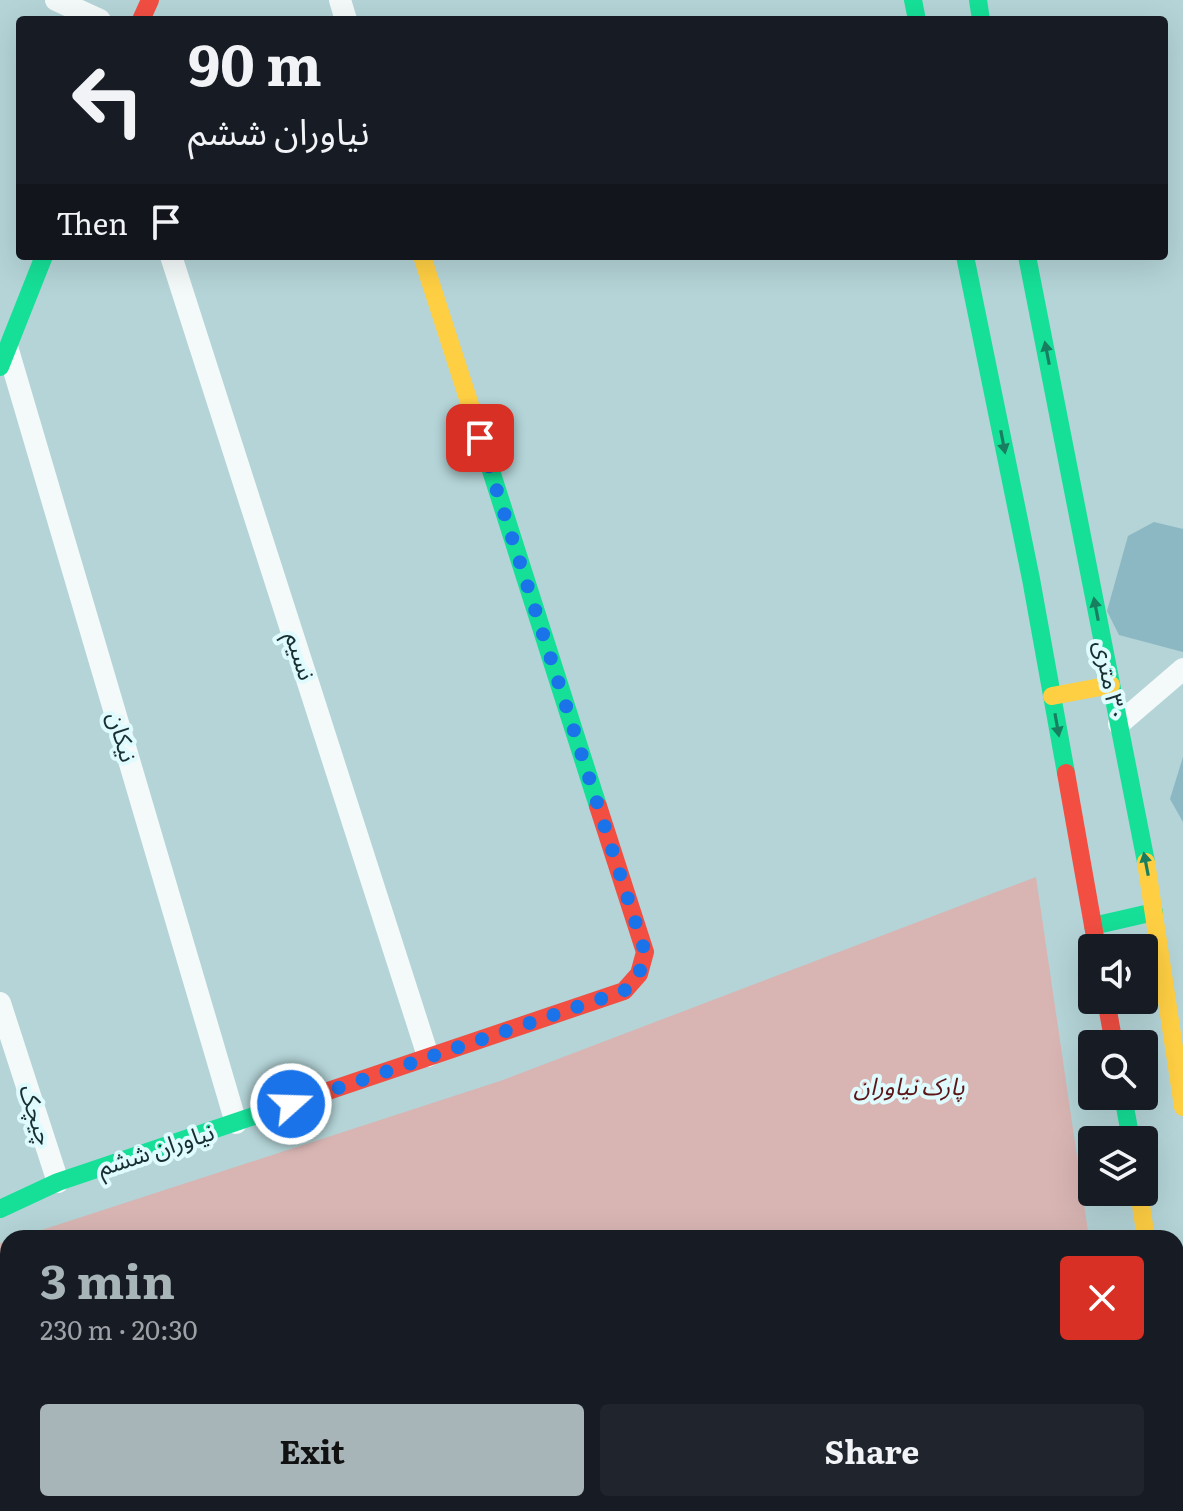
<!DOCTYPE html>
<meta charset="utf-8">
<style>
:root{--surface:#171b24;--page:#20242c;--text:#f1f3f6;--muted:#9ea1a6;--accent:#a8b5b8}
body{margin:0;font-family:Literata,"Noto Sans Arabic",serif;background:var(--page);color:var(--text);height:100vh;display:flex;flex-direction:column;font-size:30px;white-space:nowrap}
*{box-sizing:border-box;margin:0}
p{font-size:26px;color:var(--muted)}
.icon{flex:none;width:44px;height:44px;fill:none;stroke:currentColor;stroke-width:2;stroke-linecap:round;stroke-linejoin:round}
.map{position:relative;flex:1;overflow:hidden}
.details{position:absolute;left:0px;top:1230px;width:1184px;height:282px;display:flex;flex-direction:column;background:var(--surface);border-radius:24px 24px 0 0;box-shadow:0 8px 32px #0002}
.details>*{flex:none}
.guide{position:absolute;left:16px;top:16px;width:1152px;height:244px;border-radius:8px;box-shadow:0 8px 32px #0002;background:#171b24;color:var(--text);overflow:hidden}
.buttons{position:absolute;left:1078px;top:934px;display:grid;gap:16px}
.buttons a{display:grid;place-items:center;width:80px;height:80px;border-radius:8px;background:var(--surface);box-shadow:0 8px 32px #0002;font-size:40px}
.pin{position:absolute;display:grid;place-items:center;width:68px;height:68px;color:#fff;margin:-34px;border-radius:16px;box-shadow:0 4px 12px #0006}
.me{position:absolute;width:88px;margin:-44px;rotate:70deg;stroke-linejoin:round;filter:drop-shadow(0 0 6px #0008)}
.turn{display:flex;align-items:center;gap:28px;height:168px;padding:0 40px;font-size:36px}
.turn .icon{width:104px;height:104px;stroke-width:2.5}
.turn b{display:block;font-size:56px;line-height:68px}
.then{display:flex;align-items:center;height:76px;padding:0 40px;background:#0003;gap:16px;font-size:30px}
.round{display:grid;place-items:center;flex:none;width:84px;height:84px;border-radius:8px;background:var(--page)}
.head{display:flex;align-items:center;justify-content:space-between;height:136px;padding:0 40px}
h1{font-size:48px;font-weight:700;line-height:60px;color:var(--accent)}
.button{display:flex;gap:16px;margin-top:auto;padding:16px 40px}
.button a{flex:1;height:92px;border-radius:8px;background:var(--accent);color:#111;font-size:32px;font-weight:700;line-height:92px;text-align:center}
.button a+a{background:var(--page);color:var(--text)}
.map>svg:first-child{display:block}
.green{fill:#d8b5b3}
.building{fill:#8bb8c2}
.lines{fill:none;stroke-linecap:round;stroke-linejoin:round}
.street{stroke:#f4f9f9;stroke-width:22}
.fast{stroke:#16e098;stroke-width:18}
.slow{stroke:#ffcf43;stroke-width:18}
.jam{stroke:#f24e42;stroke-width:18}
.oneway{fill:#177f60}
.route{stroke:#1a73e8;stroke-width:14;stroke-dasharray:0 25.2}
.labels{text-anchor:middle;stroke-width:8;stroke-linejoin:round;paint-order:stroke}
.street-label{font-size:24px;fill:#182f32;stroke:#dffbfe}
.park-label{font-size:24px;font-style:italic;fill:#5c1618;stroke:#dffbfe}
</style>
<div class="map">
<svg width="1183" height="1511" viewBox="0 0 1183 1511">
<rect width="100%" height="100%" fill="#b4d4d7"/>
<g class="green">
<polygon points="1036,877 1089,1238 17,1238 500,1081"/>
<polygon points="8,1241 8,1348 0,1321 0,1243"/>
<polygon points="55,1504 1128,1504 1129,1511 57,1511"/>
</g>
<g class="building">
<polygon points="1154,522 1183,529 1183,652 1119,635 1107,611 1128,536"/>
<polygon points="1183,757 1183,822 1170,799"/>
</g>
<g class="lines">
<g class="street">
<polyline points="56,0 100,20"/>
<polyline points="340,0 346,20"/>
<polyline points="171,256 428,1056"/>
<polyline points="8,350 236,1123"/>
<polyline points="1119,724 1183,669"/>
<polyline points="0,1003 58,1182"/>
</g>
<g class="fast">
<polyline points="913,0 917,20"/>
<polyline points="978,0 981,20"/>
<polyline points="965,256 1031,579 1066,773"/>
<polyline points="1027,256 1146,862"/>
<polyline points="0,367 44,256"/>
<polyline points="472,411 598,806"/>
<polyline points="1093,926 1154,912"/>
<polyline points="1123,1096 1131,1140"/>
<polyline points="0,1209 58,1182 328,1091"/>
<polyline points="1176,1439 1183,1486"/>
<polyline points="41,1504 44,1511"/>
</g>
<g class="slow">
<polyline points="422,256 472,411"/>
<polyline points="1052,696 1111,685"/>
<polyline points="1146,862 1183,1107"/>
<polyline points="1139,1192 1146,1238"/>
</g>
<g class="jam">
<polyline points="141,20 150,0"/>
<polyline points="1066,773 1097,948"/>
<polyline points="1106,1000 1114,1044"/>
<polyline points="328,1091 624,991 639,974 645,952 598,806"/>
<polyline points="0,1365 8,1392"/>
<polyline points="0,1496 4,1511"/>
</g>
</g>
<defs><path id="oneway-solid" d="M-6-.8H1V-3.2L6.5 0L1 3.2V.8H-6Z" transform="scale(2)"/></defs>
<g class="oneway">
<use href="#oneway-solid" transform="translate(1047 353) rotate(-101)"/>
<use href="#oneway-solid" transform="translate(1003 442) rotate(79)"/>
<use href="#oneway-solid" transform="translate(1096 609) rotate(-101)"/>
<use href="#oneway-solid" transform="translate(1057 725) rotate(80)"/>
<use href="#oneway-solid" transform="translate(1146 864) rotate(-101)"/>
</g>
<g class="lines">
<polyline class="route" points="291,1104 624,991 639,974 645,952 480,438"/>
</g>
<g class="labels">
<g class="street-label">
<text transform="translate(300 656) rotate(72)" y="8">نسیم</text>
<text transform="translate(1110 681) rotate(79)" y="8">٣٠ متری</text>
<text transform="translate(122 737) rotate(74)" y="8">نیکان</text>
<text transform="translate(36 1115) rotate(72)" y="8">چیچک</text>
<text transform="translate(156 1150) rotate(-18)" y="8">نیاوران ششم</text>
</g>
<g class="park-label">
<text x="909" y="1095">پارک نیاوران</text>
</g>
</g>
</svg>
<div class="buttons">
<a><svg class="icon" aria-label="sound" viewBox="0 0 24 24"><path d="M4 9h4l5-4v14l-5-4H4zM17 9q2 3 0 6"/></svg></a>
<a><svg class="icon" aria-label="search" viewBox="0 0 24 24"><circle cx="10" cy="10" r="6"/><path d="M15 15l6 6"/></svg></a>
<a><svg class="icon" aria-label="layers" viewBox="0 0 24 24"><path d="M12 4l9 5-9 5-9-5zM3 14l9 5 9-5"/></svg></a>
</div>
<div class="pin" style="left:480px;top:438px;background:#d93025"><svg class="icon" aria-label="arrive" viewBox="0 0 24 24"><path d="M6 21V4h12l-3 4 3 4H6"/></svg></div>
<svg class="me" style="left:291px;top:1104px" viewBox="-20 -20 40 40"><circle r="17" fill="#1a73e8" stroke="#fff" stroke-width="3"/><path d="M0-11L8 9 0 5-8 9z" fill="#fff"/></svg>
<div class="guide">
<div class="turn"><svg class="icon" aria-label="left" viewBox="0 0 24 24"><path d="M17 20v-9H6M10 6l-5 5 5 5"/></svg><div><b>90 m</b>نیاوران ششم</div></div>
<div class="then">Then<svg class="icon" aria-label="arrive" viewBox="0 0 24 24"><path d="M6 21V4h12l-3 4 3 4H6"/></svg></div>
</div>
<section class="details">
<div class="head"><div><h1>3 min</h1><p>230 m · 20:30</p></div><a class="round" style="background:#d93025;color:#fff"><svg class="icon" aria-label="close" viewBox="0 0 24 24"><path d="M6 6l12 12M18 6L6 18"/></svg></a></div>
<div class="button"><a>Exit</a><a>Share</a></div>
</section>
</div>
